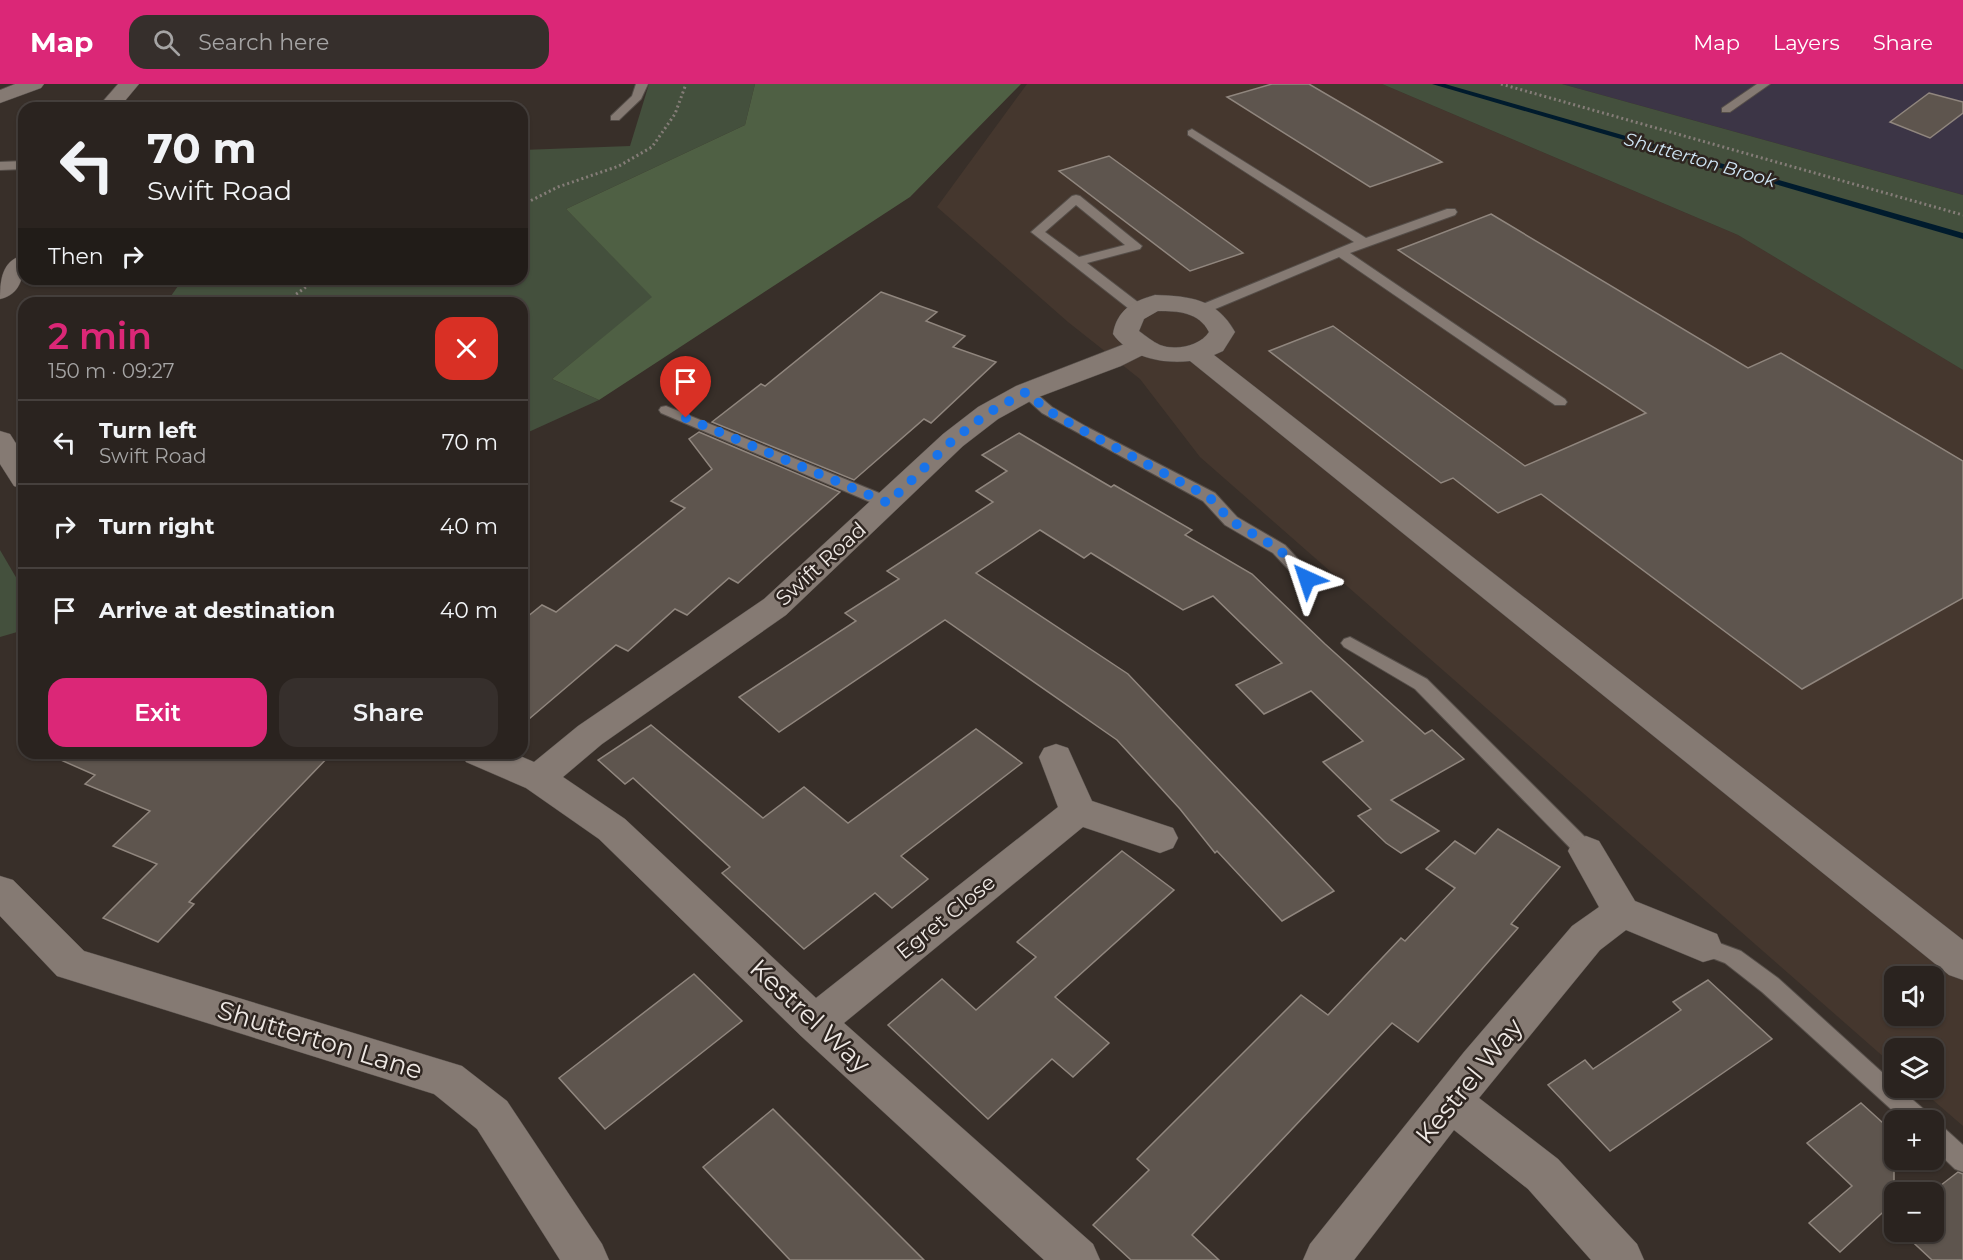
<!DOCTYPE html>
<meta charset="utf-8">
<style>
:root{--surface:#2a231f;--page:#362f2c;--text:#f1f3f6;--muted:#a5a4a4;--line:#46403d;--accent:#db2777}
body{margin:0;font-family:Montserrat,sans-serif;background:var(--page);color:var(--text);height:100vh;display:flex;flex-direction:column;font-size:22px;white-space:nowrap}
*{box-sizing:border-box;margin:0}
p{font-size:20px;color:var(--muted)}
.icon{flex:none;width:33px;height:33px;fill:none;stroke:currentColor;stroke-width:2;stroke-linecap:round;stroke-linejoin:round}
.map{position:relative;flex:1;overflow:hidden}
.sheet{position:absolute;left:18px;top:213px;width:510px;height:462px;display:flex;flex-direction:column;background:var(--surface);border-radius:18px;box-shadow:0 2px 4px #0004,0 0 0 2px var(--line)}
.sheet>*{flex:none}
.hud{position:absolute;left:18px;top:18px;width:510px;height:183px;border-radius:18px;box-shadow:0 2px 4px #0004,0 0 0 2px var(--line);background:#2a231f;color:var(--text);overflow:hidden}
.controls{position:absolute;left:1884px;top:882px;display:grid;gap:12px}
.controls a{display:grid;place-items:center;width:60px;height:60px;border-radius:12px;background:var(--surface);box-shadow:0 2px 4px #0004,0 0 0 2px var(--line);font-size:30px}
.pin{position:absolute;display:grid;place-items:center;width:51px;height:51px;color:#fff;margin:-62px -26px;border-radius:50% 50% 50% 0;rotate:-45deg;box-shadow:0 0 6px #0007}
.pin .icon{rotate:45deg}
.me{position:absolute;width:66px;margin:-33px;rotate:318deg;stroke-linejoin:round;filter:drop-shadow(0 0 4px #0008)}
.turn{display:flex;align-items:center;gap:21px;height:126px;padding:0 30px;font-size:27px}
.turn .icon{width:78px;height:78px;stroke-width:2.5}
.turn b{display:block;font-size:42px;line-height:51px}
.then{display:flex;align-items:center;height:57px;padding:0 30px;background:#0003;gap:12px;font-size:22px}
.round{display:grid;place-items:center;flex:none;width:63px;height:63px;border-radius:18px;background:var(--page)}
.head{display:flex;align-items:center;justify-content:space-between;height:102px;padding:0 30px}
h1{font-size:36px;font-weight:600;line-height:45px;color:var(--accent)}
.button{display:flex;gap:12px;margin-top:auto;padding:12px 30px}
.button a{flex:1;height:69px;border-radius:18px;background:var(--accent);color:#fff;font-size:24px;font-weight:600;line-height:69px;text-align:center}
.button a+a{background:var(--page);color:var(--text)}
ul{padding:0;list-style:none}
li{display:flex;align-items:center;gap:18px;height:84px;padding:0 30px;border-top:2px solid var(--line)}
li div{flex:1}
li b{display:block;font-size:22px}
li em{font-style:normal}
header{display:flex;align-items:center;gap:36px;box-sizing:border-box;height:84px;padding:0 30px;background:var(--accent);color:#fff}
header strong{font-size:28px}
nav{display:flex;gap:33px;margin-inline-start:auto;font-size:21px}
.search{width:420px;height:54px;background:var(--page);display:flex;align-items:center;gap:15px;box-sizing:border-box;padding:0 21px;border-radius:18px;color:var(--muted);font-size:22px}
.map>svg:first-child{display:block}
.built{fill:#45372e;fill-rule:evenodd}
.industrial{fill:#3c3546}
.green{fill:#44503d}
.forest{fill:#4f6044}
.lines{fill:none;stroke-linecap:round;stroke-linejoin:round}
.stream{fill:#001b2d;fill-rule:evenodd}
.building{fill:#5e554e;stroke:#90867e;stroke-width:1.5}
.service-casing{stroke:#554e49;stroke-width:2}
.minor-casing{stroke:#554e49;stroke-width:1}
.tertiary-casing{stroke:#554e49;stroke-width:1}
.path{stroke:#857d78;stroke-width:3;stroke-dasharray:2 3;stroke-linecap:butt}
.service{fill:#857a73;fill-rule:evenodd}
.minor{fill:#857a73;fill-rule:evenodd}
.tertiary{fill:#857a73;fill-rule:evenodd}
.route{stroke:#1a73e8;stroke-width:10;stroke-dasharray:0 18}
.labels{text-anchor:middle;stroke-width:5;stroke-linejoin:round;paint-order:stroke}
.far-water-label{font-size:18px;font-style:italic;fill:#d0e6f6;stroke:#2e2520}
.street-label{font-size:21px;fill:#efe9e5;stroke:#2e2520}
.near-street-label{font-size:26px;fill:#efe9e5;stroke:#2e2520}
</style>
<header>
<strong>Map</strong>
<div class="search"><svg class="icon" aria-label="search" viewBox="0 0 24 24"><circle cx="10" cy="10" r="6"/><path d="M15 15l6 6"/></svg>Search here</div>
<nav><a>Map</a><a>Layers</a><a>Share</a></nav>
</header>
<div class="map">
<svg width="1963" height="1176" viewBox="0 0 1963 1176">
<rect width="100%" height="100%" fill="#382f29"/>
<path class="built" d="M1027,0H1382L1738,151L1963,286V1042L1919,1004H1934V964H1894V982L1200,373L1140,295L1068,238L937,123ZM1894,892H1934V932H1894Z"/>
<polygon class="industrial" points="1562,0 1963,0 1963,111"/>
<g class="green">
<polygon points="649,0 755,0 745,41 566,125 653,213 552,295 599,316 522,351 522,219 166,219 183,195 522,195 522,66 630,62"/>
<polygon points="1382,0 1562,0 1963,111 1963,286 1738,151"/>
<polygon points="0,466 24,507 24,546 0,553"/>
</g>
<polygon class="forest" points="755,0 1021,0 910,113 599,316 552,295 652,213 566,125 745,41"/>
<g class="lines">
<polygon class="stream" points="1432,0 1445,0 1963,149 1963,155"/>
</g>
<g class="building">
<polygon points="1272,0 1309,0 1442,78 1370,103 1227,13"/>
<polygon points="1929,9 1963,18 1963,29 1930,54 1890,38"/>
<polygon points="1109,72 1243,169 1190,187 1059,87"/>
<polygon points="1491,130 1748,284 1781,269 1963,377 1963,514 1802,605 1541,410 1498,429 1453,394 1441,399 1269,267 1333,242 1525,382 1646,329 1398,166"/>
<polygon points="881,208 937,228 926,237 965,252 953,263 996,278 931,339 924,335 854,396 712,338 761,300 765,302"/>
<polygon points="699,348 840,408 738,499 729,494 687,531 675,525 628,567 616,561 522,641 522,537 542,521 556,528 685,424 671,417 712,385 689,355"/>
<polygon points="1019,349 1111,403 1114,401 1192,446 1185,451 1252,490 1325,560 1425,650 1432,646 1464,675 1391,716 1439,747 1401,769 1386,759 1358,732 1371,725 1323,678 1363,657 1311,607 1264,630 1236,601 1282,579 1213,512 1183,526 1091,469 1084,474 1040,446 976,489 1128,590 1334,807 1282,837 1217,767 1215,769 1180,725 1117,656 945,536 779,648 739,613 856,537 845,529 899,495 887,487 993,418 976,407 1007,387 982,371"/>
<polygon points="651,641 763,734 804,703 848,739 976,645 1022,679 901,772 928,795 892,824 875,809 804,865 722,789 730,783 633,694 625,700 598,676"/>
<polygon points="45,669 332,669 189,818 194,820 158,858 103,834 157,780 113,762 150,727 85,700 95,691"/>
<polygon points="1498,745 1560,783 1511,840 1518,844 1418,958 1392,939 1192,1151 1219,1176 1131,1176 1093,1141 1149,1086 1137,1075 1301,911 1328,931 1401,854 1405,857 1455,804 1426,785 1455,757 1475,770"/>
<polygon points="1122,767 1174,806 1055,913 1109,959 1073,993 1052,975 988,1035 888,941 942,895 976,926 1036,873 1017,858"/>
<polygon points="694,890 742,937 605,1045 559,994"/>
<polygon points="1708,896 1772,955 1610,1067 1548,1001 1585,976 1593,985 1681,926 1673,918"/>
<polygon points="1861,1019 1894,1049 1894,1118 1840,1168 1809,1139 1852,1102 1807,1059"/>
<polygon points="773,1025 924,1176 790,1176 703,1083"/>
<polygon points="1958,1088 1963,1090 1963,1176 1932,1176 1902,1148 1934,1148 1932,1108"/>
</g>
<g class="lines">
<defs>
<g id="service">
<polygon points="636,0 648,0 641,15 619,36 611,36 611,32 632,12"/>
<polygon points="1757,0 1770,0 1730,28 1722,28 1722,24"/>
<polygon points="1192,45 1366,154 1447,125 1455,125 1457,128 1455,131 1350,169 1565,315 1567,318 1565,321 1555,321 1339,173 1208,228 1198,228 1196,225 1198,222 1354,158 1188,51 1188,47"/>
<polygon points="24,77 24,85 0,86 0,78"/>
<path d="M1076,111L1080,112L1142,162L1140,165L1087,179L1143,222L1145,225L1143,228H1133L1031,148L1072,112ZM1076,121L1125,161L1079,173L1045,148Z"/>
<polygon points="1026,304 1031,305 1052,323 1087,343 1215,409 1237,433 1285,461 1313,491 1315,495 1313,499 1301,499 1273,469 1225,441 1203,417 1042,329 1019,308"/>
<polygon points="666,322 894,415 896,419 888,424 882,423 661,329 659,326 661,323"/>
<polygon points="1350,553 1427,595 1593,761 1596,767 1593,773 1586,775 1579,773 1415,605 1344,563 1341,559 1344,555"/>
<polygon points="1703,853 1741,867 1778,894 1894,999 1894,1004 1899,1004 1927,1028 1930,1036 1903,1036 1762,908 1725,879 1696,868 1692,862 1696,856"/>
<polygon points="1934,1039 1942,1042 1963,1061 1963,1088 1955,1085 1934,1065"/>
</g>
<g id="minor">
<polygon points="15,0 44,0 41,4 0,19 0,6"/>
<polygon points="118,0 139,0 119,24 97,24"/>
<path d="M24,171C24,190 22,210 0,215C0,196 2,176 24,171Z"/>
<polygon points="1140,254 1149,256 1153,262 1149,268 1121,282 1036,314 998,335 963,362 786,531 602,660 563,693 625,735 816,914 1058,723 1039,673 1044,664 1056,660 1068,664 1092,717 1173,744 1178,754 1173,764 1160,769 1083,743 844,939 1093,1160 1100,1176 1044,1176 801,952 599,755 526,704 466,678 461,669 513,669 534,678 578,642 764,515 943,350 978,323 1016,302"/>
<polygon points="0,347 10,350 24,372 24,405 14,402 0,380"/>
<polygon points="1586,752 1599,757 1635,817 1717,850 1722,862 1717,874 1703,878 1626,846 1600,866 1479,1014 1558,1075 1637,1160 1644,1176 1591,1176 1528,1105 1454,1046 1354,1176 1303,1176 1310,1160 1464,968 1572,842 1599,823 1568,767 1573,757"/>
<polygon points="0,792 13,796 84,867 462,982 507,1017 602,1160 609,1176 560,1176 477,1045 434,1010 57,892 0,832"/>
</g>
<path id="tertiary" d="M1155,211C1190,212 1217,215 1235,248L1223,267L1214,271L1963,856V896L1949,891L1190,277C1163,280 1130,274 1113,250C1117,226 1133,217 1155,211ZM1158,227C1178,227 1199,228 1209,248C1200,262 1176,267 1160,261C1153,258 1146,252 1139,247L1144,235Z"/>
</defs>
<use href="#service" class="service-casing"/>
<use href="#minor" class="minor-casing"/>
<use href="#tertiary" class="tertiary-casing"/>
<g class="path">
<polyline points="1501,0 1963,131"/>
<polyline points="522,121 558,103 619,82 652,63 675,30 686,0"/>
<polyline points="284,219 306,203 325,195"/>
</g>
<use href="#service" class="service"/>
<use href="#minor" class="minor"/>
<use href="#tertiary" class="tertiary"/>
</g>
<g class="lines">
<polyline class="route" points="686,334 888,419 953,356 988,329 1026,308 1047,326 1082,346 1209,413 1231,437 1279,465 1307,495"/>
</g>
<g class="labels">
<g class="far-water-label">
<text transform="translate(1700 76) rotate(16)" y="6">Shutterton Brook</text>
</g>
<g class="street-label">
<text transform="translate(821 480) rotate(-42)" y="7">Swift Road</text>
<text transform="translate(946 833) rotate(-39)" y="7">Egret Close</text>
</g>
<g class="near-street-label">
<text transform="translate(810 932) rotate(43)" y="9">Kestrel Way</text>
<text transform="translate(320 956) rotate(17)" y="9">Shutterton Lane</text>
<text transform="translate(1469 997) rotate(-51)" y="9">Kestrel Way</text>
</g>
</g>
</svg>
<div class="controls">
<a><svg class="icon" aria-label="sound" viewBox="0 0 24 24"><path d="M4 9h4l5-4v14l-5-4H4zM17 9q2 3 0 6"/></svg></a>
<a><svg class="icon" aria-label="layers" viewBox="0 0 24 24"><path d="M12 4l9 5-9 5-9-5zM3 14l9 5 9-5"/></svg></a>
<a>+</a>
<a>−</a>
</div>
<div class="pin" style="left:686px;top:334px;background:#d93025"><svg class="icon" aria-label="arrive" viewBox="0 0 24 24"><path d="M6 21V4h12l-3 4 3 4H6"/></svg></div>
<svg class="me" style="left:1307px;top:495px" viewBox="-20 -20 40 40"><path d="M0-17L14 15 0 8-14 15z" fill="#1a73e8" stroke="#fff" stroke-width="4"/></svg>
<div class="hud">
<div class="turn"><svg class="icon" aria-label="left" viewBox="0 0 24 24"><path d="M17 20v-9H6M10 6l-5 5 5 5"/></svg><div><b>70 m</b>Swift Road</div></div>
<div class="then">Then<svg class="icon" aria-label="right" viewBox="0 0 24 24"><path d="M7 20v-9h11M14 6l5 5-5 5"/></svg></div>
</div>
<section class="sheet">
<div class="head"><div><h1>2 min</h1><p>150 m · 09:27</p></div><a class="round" style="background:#d93025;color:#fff"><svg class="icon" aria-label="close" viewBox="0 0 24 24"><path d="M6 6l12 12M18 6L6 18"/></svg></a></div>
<ul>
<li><svg class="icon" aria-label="left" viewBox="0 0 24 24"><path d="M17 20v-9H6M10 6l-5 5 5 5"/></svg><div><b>Turn left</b><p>Swift Road</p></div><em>70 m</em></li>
<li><svg class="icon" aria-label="right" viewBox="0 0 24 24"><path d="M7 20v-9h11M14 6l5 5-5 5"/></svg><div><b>Turn right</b></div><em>40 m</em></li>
<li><svg class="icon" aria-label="arrive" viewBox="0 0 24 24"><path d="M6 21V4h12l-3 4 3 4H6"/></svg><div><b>Arrive at destination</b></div><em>40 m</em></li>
</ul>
<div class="button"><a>Exit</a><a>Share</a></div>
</section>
</div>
